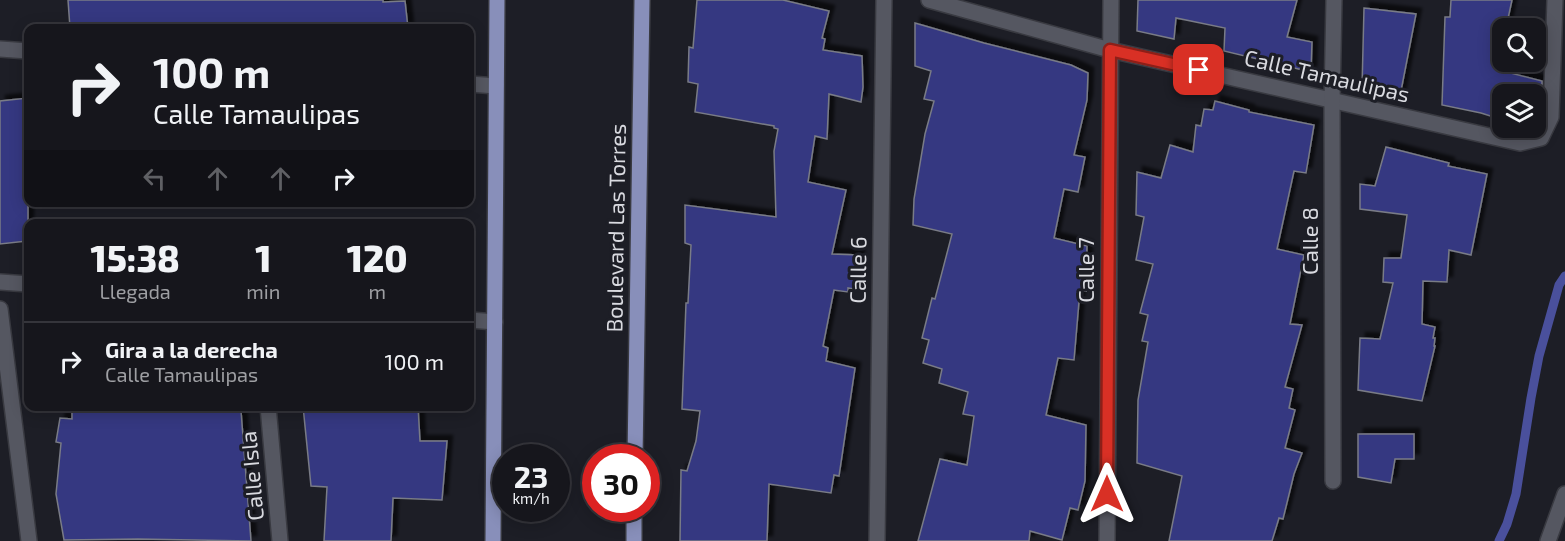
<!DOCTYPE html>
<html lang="es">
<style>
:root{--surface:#16161c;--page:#232329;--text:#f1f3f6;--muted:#9e9fa3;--line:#35353b}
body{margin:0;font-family:"Exo 2",sans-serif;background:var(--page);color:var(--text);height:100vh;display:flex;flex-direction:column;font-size:22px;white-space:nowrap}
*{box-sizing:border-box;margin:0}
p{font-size:20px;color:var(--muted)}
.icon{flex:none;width:33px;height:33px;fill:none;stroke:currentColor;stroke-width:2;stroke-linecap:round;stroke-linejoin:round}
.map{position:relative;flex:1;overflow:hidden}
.side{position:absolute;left:24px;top:219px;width:450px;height:192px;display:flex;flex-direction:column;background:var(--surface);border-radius:12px;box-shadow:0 3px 15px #0003,0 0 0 2px var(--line)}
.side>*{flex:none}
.hud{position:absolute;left:24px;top:24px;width:450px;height:183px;border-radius:12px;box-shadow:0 3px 15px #0003,0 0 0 2px var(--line);background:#16161c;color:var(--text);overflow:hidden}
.fabs{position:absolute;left:1492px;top:18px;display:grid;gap:12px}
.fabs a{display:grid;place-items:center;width:54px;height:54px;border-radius:12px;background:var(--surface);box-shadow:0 3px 15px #0003,0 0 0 2px var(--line);font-size:30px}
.speed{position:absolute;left:492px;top:444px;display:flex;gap:12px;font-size:30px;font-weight:700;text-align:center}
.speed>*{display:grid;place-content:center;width:78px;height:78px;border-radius:50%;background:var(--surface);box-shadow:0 3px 15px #0003,0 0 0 2px var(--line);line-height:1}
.speed small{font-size:15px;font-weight:400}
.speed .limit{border:9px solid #d22;background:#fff;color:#111}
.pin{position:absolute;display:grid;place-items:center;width:51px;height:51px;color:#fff;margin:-26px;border-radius:12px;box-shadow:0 3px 9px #0006}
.me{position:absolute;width:66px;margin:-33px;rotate:0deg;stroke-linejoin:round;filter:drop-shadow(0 0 4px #0008)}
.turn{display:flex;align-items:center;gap:21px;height:126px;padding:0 30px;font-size:27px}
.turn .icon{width:78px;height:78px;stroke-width:2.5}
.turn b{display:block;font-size:42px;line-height:51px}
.lanes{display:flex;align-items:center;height:57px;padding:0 30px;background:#0003;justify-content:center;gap:30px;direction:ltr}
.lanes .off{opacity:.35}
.eta{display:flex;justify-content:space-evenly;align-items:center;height:102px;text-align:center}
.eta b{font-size:36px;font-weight:800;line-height:42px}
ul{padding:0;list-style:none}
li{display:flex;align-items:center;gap:18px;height:78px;padding:0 30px;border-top:2px solid var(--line)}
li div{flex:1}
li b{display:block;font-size:22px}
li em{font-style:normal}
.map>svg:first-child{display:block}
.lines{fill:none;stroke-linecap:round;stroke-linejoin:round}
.stream{stroke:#4a509c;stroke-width:9}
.building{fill:#353881;stroke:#797b86;stroke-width:1.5;filter:url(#shadow)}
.minor-casing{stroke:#393a41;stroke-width:18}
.primary-casing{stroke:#393a41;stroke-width:18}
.minor{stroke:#555761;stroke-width:15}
.primary{stroke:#888fba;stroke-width:15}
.route-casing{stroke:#8d1f18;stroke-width:15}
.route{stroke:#d93025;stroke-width:10}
.labels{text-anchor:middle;stroke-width:6;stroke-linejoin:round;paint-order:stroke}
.street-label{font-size:22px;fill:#d9dae0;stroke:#1d1e26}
</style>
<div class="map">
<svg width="1565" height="541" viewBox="0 0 1565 541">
<defs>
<filter id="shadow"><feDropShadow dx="5.5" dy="-5.5" stdDeviation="1.5" flood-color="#0009"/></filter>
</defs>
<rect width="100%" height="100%" fill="#1d1e26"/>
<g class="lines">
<polyline class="stream" points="1499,541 1507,524 1516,494 1531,398 1539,356 1559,285 1565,276"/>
</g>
<g class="building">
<polygon points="68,0 383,0 383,2 405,1 408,28 70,28"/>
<polygon points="697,0 783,0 829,11 822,38 825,39 823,50 862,56 863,87 861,102 829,94 827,139 815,136 808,182 846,190 832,254 859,255 859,290 848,288 848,292 834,290 823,346 828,348 826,361 855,368 839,476 834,475 831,493 769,484 767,541 680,541 681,470 687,471 696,441 700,411 682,409 686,303 688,303 691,245 685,243 685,205 776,217 774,151 778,129 774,128 774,126 695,112 698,84 688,82 689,47 693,48"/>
<polygon points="1138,0 1297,0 1287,37 1312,42 1311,72 1224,51 1225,28 1176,18 1174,39 1137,31"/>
<polygon points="1451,0 1512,0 1506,28 1503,28 1503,54 1499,70 1542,81 1542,94 1503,94 1503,120 1481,113 1442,105 1445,17 1450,17"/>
<polygon points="1364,8 1416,14 1400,96 1362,88"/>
<polygon points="915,23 984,43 1071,65 1088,73 1087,100 1074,155 1085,157 1078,192 1064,189 1054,238 1087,246 1086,291 1080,290 1074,360 1058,358 1046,415 1086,425 1085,481 1078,510 1070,508 1062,540 1030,531 1029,541 918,541 940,459 967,465 974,416 963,414 968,392 939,383 942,369 923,363 929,340 922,338 932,298 935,299 952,234 913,225 914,199 925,134 934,101 924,99 931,71 915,66"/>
<polygon points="28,98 28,224 26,224 28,239 27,241 0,244 0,101"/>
<polygon points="1215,101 1249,110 1249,112 1314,125 1306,173 1294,171 1277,249 1304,255 1290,324 1302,325 1285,387 1293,389 1289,408 1295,410 1285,448 1302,453 1294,474 1283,519 1279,518 1272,541 1169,541 1182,476 1137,463 1138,400 1148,342 1142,341 1148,315 1140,313 1153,264 1136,260 1144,217 1136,215 1137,172 1161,178 1170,145 1193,152 1196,125 1201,126 1204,109 1213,110"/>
<polygon points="1386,147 1449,163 1448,166 1487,174 1471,255 1449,250 1447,282 1423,281 1422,324 1435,327 1433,338 1435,338 1434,346 1435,346 1422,401 1358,390 1360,338 1380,339 1393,283 1383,282 1384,258 1401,258 1407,215 1360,209 1360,184 1375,186"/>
<polygon points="72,406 238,406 239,410 241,411 251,541 138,539 64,540 56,494 61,443 56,442 60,418 72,419"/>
<polygon points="303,406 418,406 420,441 447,441 442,500 393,498 391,541 324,541 327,487 311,486"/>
<polygon points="1358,434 1414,434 1414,459 1395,459 1391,483 1358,477"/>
</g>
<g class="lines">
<defs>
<g id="minor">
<polyline points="929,0 1110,50 1520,143 1541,138 1551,117 1555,0"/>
<polyline points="0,49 28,51"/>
<polyline points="470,84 496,86"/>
<polyline points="0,282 28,284"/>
<polyline points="0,309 29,541"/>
<polyline points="470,320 495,322"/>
<polyline points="268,406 280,541"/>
<polyline points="1333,481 1332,101 1334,0"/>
<polyline points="877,541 884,0"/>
<polyline points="1107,541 1111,0"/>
<polyline points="1548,541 1565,494"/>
</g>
<g id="primary">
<polyline points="635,458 642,0"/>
<polyline points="493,541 497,0"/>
<polyline points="634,541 634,508"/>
</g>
</defs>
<use href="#minor" class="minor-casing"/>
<use href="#primary" class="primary-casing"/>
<use href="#minor" class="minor"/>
<use href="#primary" class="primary"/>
</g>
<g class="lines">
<defs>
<polyline id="route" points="1107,494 1110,50 1199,70"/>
</defs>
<use href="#route" class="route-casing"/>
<use href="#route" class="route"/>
</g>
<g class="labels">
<g class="street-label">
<text transform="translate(1327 76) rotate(13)" y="8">Calle Tamaulipas</text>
<text transform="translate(616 228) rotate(-89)" y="8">Boulevard Las Torres</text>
<text transform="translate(1310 241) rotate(-90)" y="8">Calle 8</text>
<text transform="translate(858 270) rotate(-89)" y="8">Calle 6</text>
<text transform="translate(1086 270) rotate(-90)" y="8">Calle 7</text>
<text transform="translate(252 476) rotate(-95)" y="8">Calle Isla</text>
</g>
</g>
</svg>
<div class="fabs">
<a><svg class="icon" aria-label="search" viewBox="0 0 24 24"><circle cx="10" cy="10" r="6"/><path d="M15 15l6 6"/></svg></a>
<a><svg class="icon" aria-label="layers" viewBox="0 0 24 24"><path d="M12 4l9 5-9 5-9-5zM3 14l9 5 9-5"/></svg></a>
</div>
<div class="speed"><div>23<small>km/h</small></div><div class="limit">30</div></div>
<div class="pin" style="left:1199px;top:70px;background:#d93025"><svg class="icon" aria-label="arrive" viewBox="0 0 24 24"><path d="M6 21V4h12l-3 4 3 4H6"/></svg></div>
<svg class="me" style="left:1107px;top:494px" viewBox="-20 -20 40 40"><path d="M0-17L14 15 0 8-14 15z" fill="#d93025" stroke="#fff" stroke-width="4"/></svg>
<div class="hud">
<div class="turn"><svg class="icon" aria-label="right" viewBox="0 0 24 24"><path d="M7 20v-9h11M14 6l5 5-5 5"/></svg><div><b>100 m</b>Calle Tamaulipas</div></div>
<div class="lanes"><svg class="icon off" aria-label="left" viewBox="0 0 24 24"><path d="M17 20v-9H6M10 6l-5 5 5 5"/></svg><svg class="icon off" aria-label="ahead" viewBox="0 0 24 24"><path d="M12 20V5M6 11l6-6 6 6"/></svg><svg class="icon off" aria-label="ahead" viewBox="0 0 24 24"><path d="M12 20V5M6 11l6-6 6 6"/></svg><svg class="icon" aria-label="right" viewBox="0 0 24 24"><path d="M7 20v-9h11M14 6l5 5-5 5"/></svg></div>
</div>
<section class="side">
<div class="eta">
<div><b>15:38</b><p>Llegada</p></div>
<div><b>1</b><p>min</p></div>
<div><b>120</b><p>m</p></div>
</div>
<ul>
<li><svg class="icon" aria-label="right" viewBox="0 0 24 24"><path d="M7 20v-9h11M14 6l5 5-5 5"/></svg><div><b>Gira a la derecha</b><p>Calle Tamaulipas</p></div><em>100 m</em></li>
</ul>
</section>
</div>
